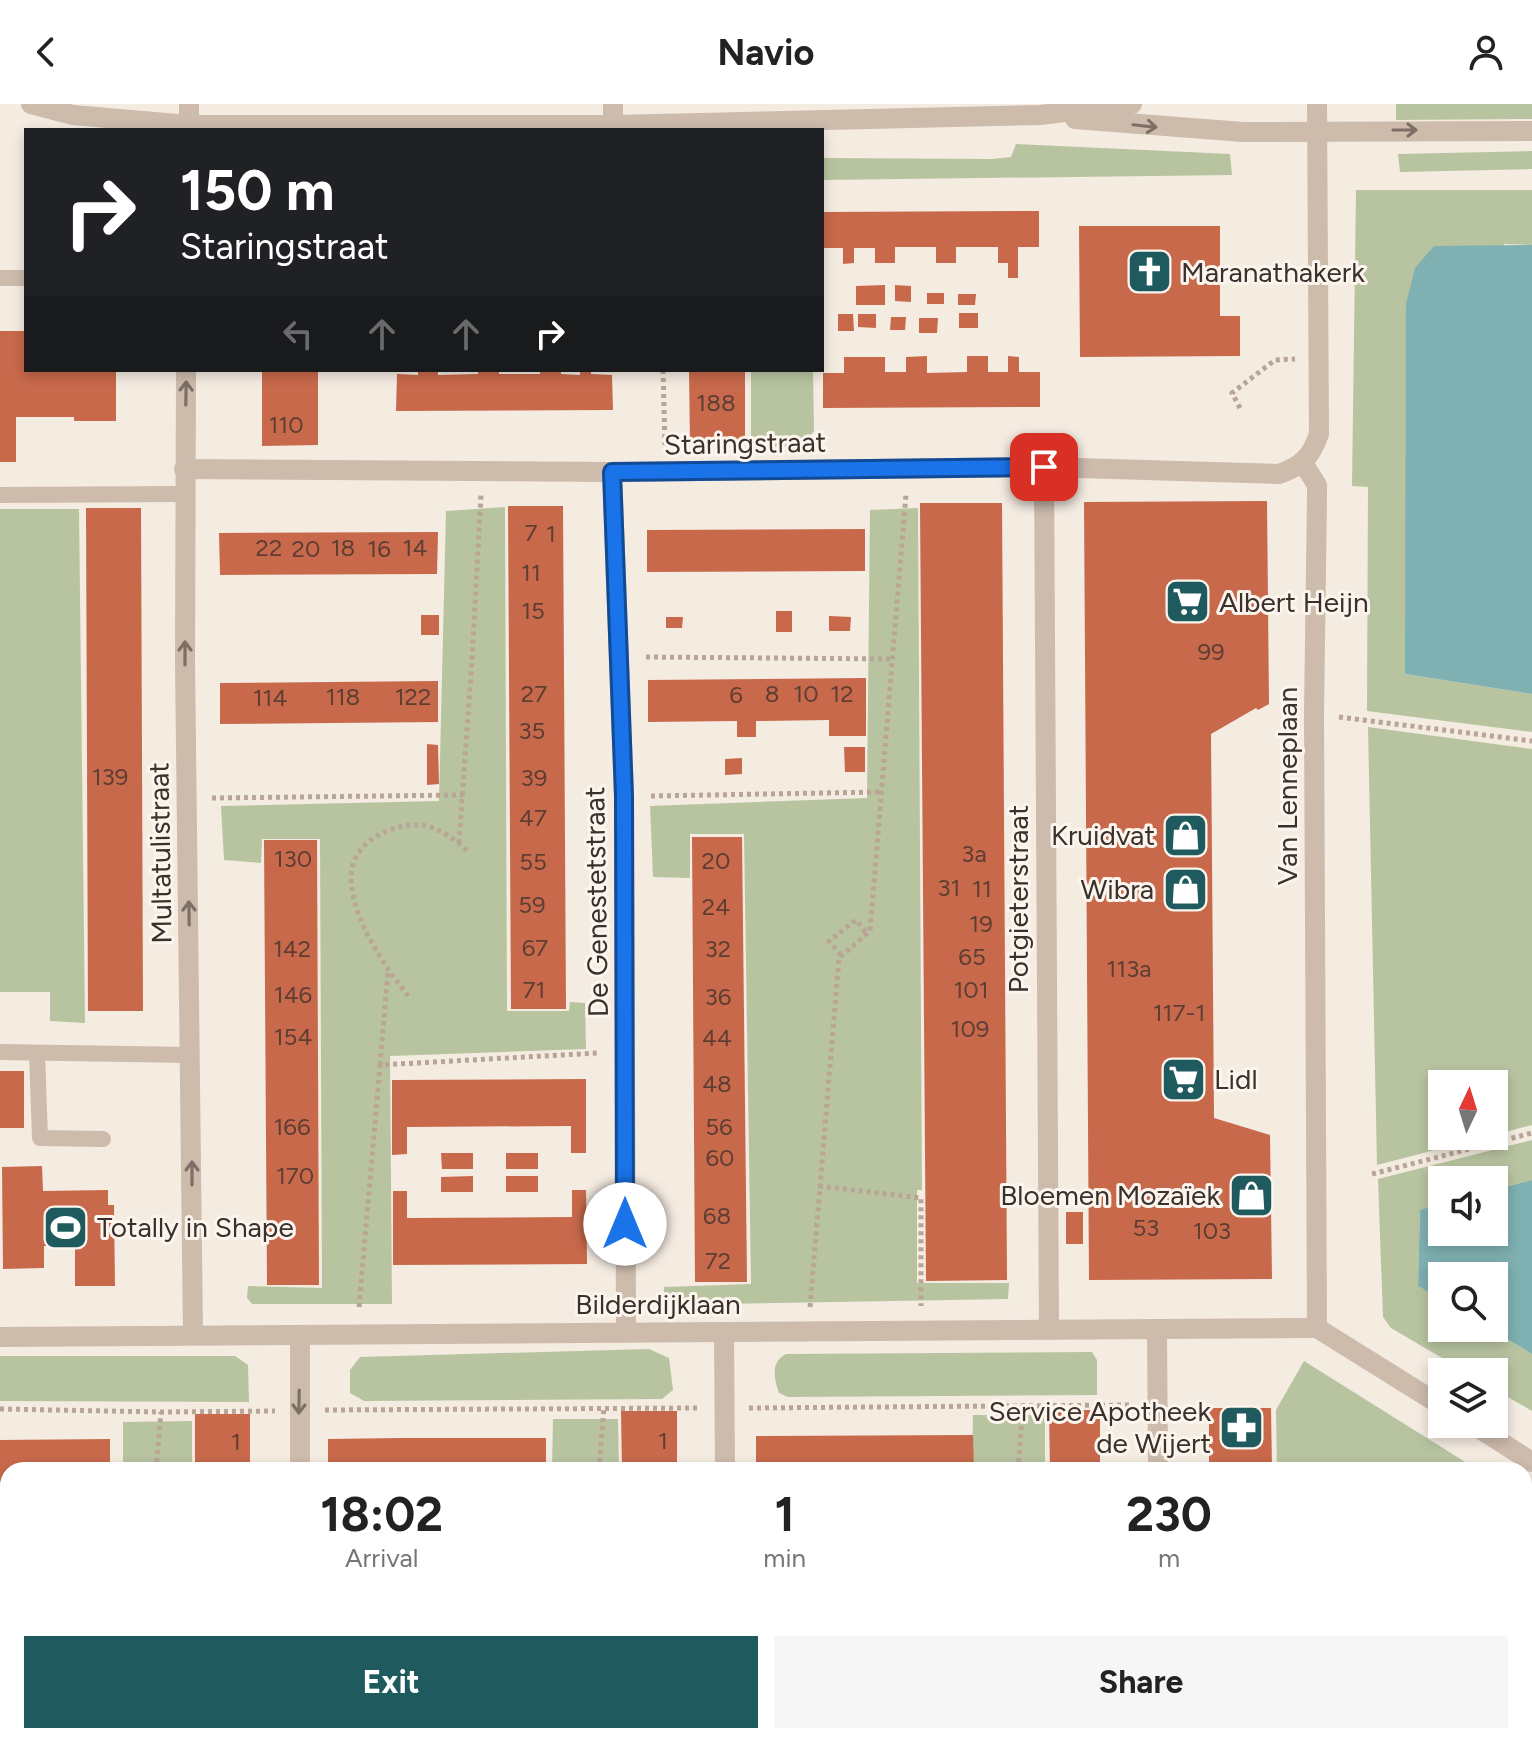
<!DOCTYPE html>
<meta charset="utf-8">
<style>
:root{--surface:#fff;--page:#f6f6f6;--text:#222;--muted:#767676;--accent:#1f5a5e}
body{margin:0;font-family:Figtree,sans-serif;background:var(--page);color:var(--text);height:100vh;display:flex;flex-direction:column;font-size:30px;white-space:nowrap}
*{box-sizing:border-box;margin:0}
p{font-size:26px;color:var(--muted)}
.icon{flex:none;width:44px;height:44px;fill:none;stroke:currentColor;stroke-width:2;stroke-linecap:round;stroke-linejoin:round}
.map{position:relative;flex:1;overflow:hidden}
.details{position:absolute;left:0px;top:1358px;width:1532px;height:282px;display:flex;flex-direction:column;background:var(--surface);border-radius:24px 24px 0 0;box-shadow:0 4px 12px #0003}
.details>*{flex:none}
.guide{position:absolute;left:24px;top:24px;width:800px;height:244px;border-radius:0px;box-shadow:0 4px 12px #0003;background:#202124;color:#fff;overflow:hidden}
.needle{width:52px;rotate:4deg}
.tools{position:absolute;left:1428px;top:966px;display:grid;gap:16px}
.tools a{display:grid;place-items:center;width:80px;height:80px;border-radius:0px;background:var(--surface);box-shadow:0 4px 12px #0003;font-size:40px}
.pin{position:absolute;display:grid;place-items:center;width:68px;height:68px;color:#fff;margin:-34px;border-radius:16px;box-shadow:0 4px 12px #0006}
.me{position:absolute;width:88px;margin:-44px;rotate:0deg;stroke-linejoin:round;filter:drop-shadow(0 0 6px #0008)}
.turn{display:flex;align-items:center;gap:28px;height:168px;padding:0 24px;font-size:36px}
.turn .icon{width:104px;height:104px;stroke-width:2.5}
.turn b{display:block;font-size:56px;line-height:68px}
.lanes{display:flex;align-items:center;height:76px;padding:0 24px;background:#0003;justify-content:center;gap:40px;direction:ltr}
.lanes .off{opacity:.35}
.eta{display:flex;justify-content:space-evenly;align-items:center;height:136px;text-align:center}
.eta b{font-size:48px;font-weight:700;line-height:56px}
.cta{display:flex;gap:16px;margin-top:auto;padding:16px 24px}
.cta a{flex:1;height:92px;border-radius:0px;background:var(--accent);color:#fff;font-size:32px;font-weight:700;line-height:92px;text-align:center}
.cta a+a{background:var(--page);color:var(--text)}
header{display:flex;justify-content:space-between;align-items:center;height:104px;padding:0 24px;background:var(--surface);font-size:36px;font-weight:700}
.map>svg:first-child{display:block}
.green{fill:#b8c4a0}
.water{fill:#7fb0b2}
.building{fill:#c8694b}
.lines{fill:none;stroke-linecap:round;stroke-linejoin:round}
.path{stroke:#b9a596;stroke-width:5;stroke-dasharray:4 4;stroke-linecap:butt}
.service{stroke:#cdbbac;stroke-width:16}
.minor{stroke:#cdbbac;stroke-width:20}
.tertiary{stroke:#cdbbac;stroke-width:20}
.oneway{stroke:#7d6f65}
.route-casing{stroke:#114b97;stroke-width:20}
.route{stroke:#1a73e8;stroke-width:14}
.labels{text-anchor:middle;stroke-width:6;stroke-linejoin:round;paint-order:stroke}
.number-label{font-size:24px;fill:#5e3e33}
.poi-label{font-size:28px;fill:#3b302b;stroke:#fbf5ee;text-anchor:start}
.street-label{font-size:28px;fill:#3b302b;stroke:#fbf5ee}
</style>
<header><svg class="icon" aria-label="back" viewBox="0 0 24 24"><path d="M15 5l-7 7 7 7"/></svg>Navio<svg class="icon" aria-label="person" viewBox="0 0 24 24"><circle cx="12" cy="8" r="4"/><path d="M4 21q1-7 8-7t8 7"/></svg></header>
<div class="map">
<svg width="1532" height="1639" viewBox="0 0 1532 1639">
<rect width="100%" height="100%" fill="#f4ebe1"/>
<g class="green">
<polygon points="1396,0 1532,0 1532,15 1396,16"/>
<polygon points="1016,40 1230,50 1232,71 822,76 822,54 992,55 1011,53"/>
<polygon points="1532,47 1532,65 1400,68 1398,50"/>
<polygon points="1356,86 1532,86 1532,141 1504,140 1405,570 1532,590 1532,628 1367,607 1368,383 1352,382"/>
<polygon points="751,266 813,266 814,327 801,343 751,344"/>
<polygon points="505,403 507,907 569,907 570,898 585,899 586,945 390,952 392,1200 252,1200 247,1194 248,1182 322,1184 320,735 262,735 261,759 224,756 221,702 439,697 446,407"/>
<polygon points="918,404 922,1086 917,1086 917,1179 1009,1179 1008,1195 664,1201 664,1183 751,1180 744,730 690,730 690,774 653,773 650,702 867,694 870,406"/>
<polygon points="0,405 79,405 85,919 50,917 50,888 0,888"/>
<polygon points="1368,623 1532,645 1532,1021 1494,1031 1494,980 1442,980 1442,1032 1489,1032 1377,1061"/>
<polygon points="1532,1036 1532,1076 1494,1086 1494,1076 1442,1076 1442,1100 1420,1107 1418,1182 1442,1196 1442,1224 1489,1224 1532,1250 1532,1307 1494,1285 1494,1268 1466,1268 1391,1224 1383,1213 1378,1075"/>
<polygon points="649,1245 669,1254 673,1286 662,1295 364,1297 350,1289 350,1266 360,1253"/>
<path d="M1092,1248L1097,1256V1291L788,1293L779,1289C774,1275 770,1258 786,1250Z"/>
<polygon points="0,1252 235,1252 248,1261 249,1298 0,1297"/>
<polygon points="1304,1257 1478,1366 1277,1366 1276,1306"/>
<polygon points="973,1311 1045,1311 1045,1366 972,1366"/>
<polygon points="553,1315 618,1315 619,1366 552,1366"/>
<polygon points="192,1317 192,1366 123,1366 123,1318"/>
<polygon points="8,1614 8,1632 194,1632 194,1639 1,1639 0,1615"/>
<rect x="428" y="1632" width="193" height="7"/>
<rect x="856" y="1632" width="192" height="7"/>
</g>
<g class="water">
<polygon points="1532,141 1532,590 1405,570 1406,200 1415,164 1434,142"/>
<polygon points="1532,1076 1532,1250 1489,1224 1494,1224 1494,1172 1442,1172 1442,1196 1418,1182 1420,1106 1442,1100 1442,1128 1494,1128 1494,1086"/>
</g>
<g class="building">
<polygon points="1039,107 1039,143 1018,143 1018,174 1008,174 1008,159 998,159 998,143 956,143 956,159 936,159 936,143 895,143 895,159 875,159 875,144 854,144 854,159 843,160 843,144 823,144 823,108"/>
<polygon points="1079,122 1220,122 1220,212 1240,212 1240,252 1080,253"/>
<polygon points="885,181 885,201 856,201 856,182"/>
<polygon points="895,181 911,182 911,198 895,197"/>
<rect x="927" y="189" width="17" height="11"/>
<polygon points="958,190 976,190 975,201 958,201"/>
<rect x="959" y="209" width="19" height="15"/>
<polygon points="838,210 853,210 854,227 838,227"/>
<polygon points="858,210 876,210 876,224 858,223"/>
<polygon points="891,213 906,213 905,226 890,226"/>
<polygon points="919,214 938,214 937,229 919,229"/>
<polygon points="0,227 26,227 26,266 116,266 116,317 74,317 74,313 16,313 16,358 0,358"/>
<polygon points="927,252 927,269 967,268 967,252 988,252 988,268 1008,268 1008,252 1019,253 1019,268 1040,268 1040,303 823,304 823,269 844,269 844,253 885,253 885,268 906,268 906,253"/>
<polygon points="262,266 318,266 318,341 262,342"/>
<polygon points="418,266 438,266 438,271 478,270 478,266 499,266 499,270 540,270 540,266 561,266 561,270 580,271 580,266 591,266 591,270 612,271 613,306 396,307 397,270 418,271"/>
<polygon points="689,266 745,266 745,339 690,339"/>
<polygon points="1267,397 1269,600 1258,606 1256,604 1211,630 1214,1014 1270,1031 1272,1175 1089,1176 1084,398"/>
<polygon points="920,399 1002,399 1007,1176 926,1177"/>
<polygon points="508,402 563,402 566,905 511,905"/>
<polygon points="86,404 141,404 143,907 88,907"/>
<polygon points="865,425 865,467 647,468 647,426"/>
<polygon points="438,428 437,470 220,471 219,429"/>
<rect x="776" y="507" width="16" height="21"/>
<rect x="421" y="511" width="18" height="20"/>
<polygon points="829,512 851,513 850,527 829,527"/>
<polygon points="666,513 683,513 682,524 666,524"/>
<polygon points="866,574 866,632 829,632 829,616 756,617 756,633 737,633 737,617 648,618 648,576"/>
<polygon points="438,577 438,618 220,620 220,579"/>
<polygon points="427,640 438,641 439,680 427,681"/>
<polygon points="844,643 865,643 865,668 845,668"/>
<polygon points="742,654 742,670 725,671 725,655"/>
<polygon points="692,733 742,733 747,1178 695,1178"/>
<polygon points="264,736 317,736 319,1181 267,1181"/>
<rect x="0" y="967" width="24" height="57"/>
<polygon points="586,975 586,1049 571,1049 571,1022 407,1023 407,1050 392,1051 392,976"/>
<polygon points="441,1049 473,1049 473,1065 442,1065"/>
<rect x="506" y="1049" width="32" height="16"/>
<polygon points="42,1062 43,1087 108,1086 108,1101 114,1101 115,1182 75,1182 75,1141 44,1142 44,1164 3,1165 2,1063"/>
<polygon points="473,1072 473,1088 441,1088 441,1073"/>
<rect x="506" y="1072" width="32" height="16"/>
<polygon points="572,1086 586,1086 587,1160 393,1161 393,1087 407,1087 407,1114 572,1113"/>
<rect x="1066" y="1108" width="17" height="32"/>
<polygon points="1209,1304 1271,1304 1272,1366 1209,1366"/>
<polygon points="1049,1306 1100,1306 1100,1366 1050,1366"/>
<polygon points="621,1307 677,1307 677,1366 622,1366"/>
<rect x="195" y="1310" width="55" height="56"/>
<polygon points="973,1331 974,1366 756,1366 756,1332"/>
<polygon points="401,1334 546,1334 546,1366 328,1366 328,1335"/>
<polygon points="110,1335 110,1366 8,1366 8,1378 0,1378 0,1336"/>
<rect x="0" y="1486" width="8" height="42"/>
<rect x="196" y="1632" width="55" height="7"/>
<rect x="623" y="1632" width="56" height="7"/>
<rect x="800" y="1632" width="52" height="7"/>
<rect x="1051" y="1632" width="50" height="7"/>
<rect x="373" y="1633" width="52" height="6"/>
</g>
<g class="lines">
<g class="path">
<polyline points="663,266 665,341"/>
<polyline points="1240,304 1232,289 1275,256 1295,255"/>
<polyline points="646,553 894,555"/>
<polyline points="1339,613 1532,637"/>
<polyline points="651,692 881,688"/>
<polyline points="212,694 463,691"/>
<polyline points="459,739 472,556 481,391"/>
<polyline points="841,851 829,837 856,816 867,830"/>
<path d="M408,892C384,861 345,806 352,764C357,736 394,719 420,721C437,722 457,736 468,748"/>
<polyline points="380,961 388,867"/>
<polyline points="1372,1070 1532,1029"/>
<polyline points="819,1082 921,1094 921,1202"/>
<polyline points="359,1203 380,961 598,949"/>
<polyline points="810,1203 839,854 870,827 906,390"/>
<polyline points="749,1304 1131,1301"/>
<polyline points="0,1305 161,1308 275,1307"/>
<polyline points="325,1306 699,1304"/>
<polyline points="156,1366 161,1308"/>
<polyline points="599,1366 604,1303"/>
<polyline points="1018,1366 1023,1300"/>
<polyline points="0,1466 8,1466"/>
<polyline points="0,1606 8,1606"/>
<polyline points="132,1639 132,1632"/>
<polyline points="573,1639 581,1632"/>
<polyline points="996,1639 996,1632"/>
</g>
<g class="service">
<polyline points="0,174 26,174"/>
<polyline points="0,391 185,390"/>
<polyline points="0,948 191,951"/>
<polyline points="37,949 40,1034 103,1035"/>
</g>
<g class="minor">
<polyline points="613,0 613,21"/>
<polyline points="189,26 189,0"/>
<polyline points="186,266 185,558 193,1231"/>
<polyline points="1303,359 1317,381 1317,392 1314,610 1317,1224"/>
<polyline points="1044,363 1049,1226"/>
<path d="M184,365L612,368L1044,363L1279,370C1302,362 1311,353 1319,330L1317,0"/>
<polyline points="612,368 624,692 626,1228"/>
<polyline points="1317,1224 1442,1302"/>
<polyline points="1157,1225 1158,1366"/>
<polyline points="724,1228 725,1366"/>
<polyline points="0,1233 1317,1224"/>
<polyline points="1472,1320 1532,1358"/>
<polyline points="300,1366 300,1231"/>
<polyline points="300,1632 300,1639"/>
<polyline points="724,1632 724,1639"/>
<polyline points="1158,1632 1158,1639"/>
</g>
<g class="tertiary">
<polyline points="31,0 73,11 189,21 613,21 1040,11 1132,0"/>
<polyline points="1075,15 1243,28 1532,27"/>
</g>
</g>
<defs><path id="oneway-shaft" d="M-6 0H5M1.5-3L5.5 0L1.5 3" fill="none" stroke-width="1.6" stroke-linecap="round" stroke-linejoin="round" transform="scale(2)"/></defs>
<g class="oneway">
<use href="#oneway-shaft" transform="translate(1145 22) rotate(6)"/>
<use href="#oneway-shaft" transform="translate(1405 26)"/>
<use href="#oneway-shaft" transform="translate(186 289) rotate(-89)"/>
<use href="#oneway-shaft" transform="translate(185 549) rotate(-90)"/>
<use href="#oneway-shaft" transform="translate(189 809) rotate(-91)"/>
<use href="#oneway-shaft" transform="translate(192 1069) rotate(-90)"/>
<use href="#oneway-shaft" transform="translate(299 1298) rotate(91)"/>
</g>
<g class="lines">
<defs>
<polyline id="route" points="625,1120 624,692 612,368 1044,363"/>
</defs>
<use href="#route" class="route-casing"/>
<use href="#route" class="route"/>
</g>
<defs>
<symbol id="church-square" viewBox="-11 -11 22 22"><rect x="-9" y="-9" width="18" height="18" rx="4" fill="#1f5a5e" stroke="#fbf5ee"/><path d="M-1.2-6h2.4v3.5h3.3v2.4h-3.3V6h-2.4V-.1h-3.3v-2.4h3.3Z" fill="#fff"/></symbol>
<symbol id="supermarket-square" viewBox="-11 -11 22 22"><rect x="-9" y="-9" width="18" height="18" rx="4" fill="#1f5a5e" stroke="#fbf5ee"/><path d="M-6-5.5h2.5l.6 2H6L4.5 2H-2.5L-4.4-4H-6ZM-1.5 3.2a1.3 1.3 0 1 0 .1 0ZM3 3.2a1.3 1.3 0 1 0 .1 0Z" fill="#fff"/></symbol>
<symbol id="shop-square" viewBox="-11 -11 22 22"><rect x="-9" y="-9" width="18" height="18" rx="4" fill="#1f5a5e" stroke="#fbf5ee"/><path d="M-5-2.5h2.3a2.7 3.5 0 0 1 5.4 0H5L5.5 6h-11ZM-1.5-2.5h3a1.5 2.3 0 0 0-3 0Z" fill="#fff"/></symbol>
<symbol id="stadium-square" viewBox="-11 -11 22 22"><rect x="-9" y="-9" width="18" height="18" rx="4" fill="#1f5a5e" stroke="#fbf5ee"/><path d="M0-5a6.5 5 0 1 0 0 10a6.5 5 0 1 0 0-10ZM-3.5-1.8h7v3.6h-7Z" fill="#fff"/></symbol>
<symbol id="pharmacy-square" viewBox="-11 -11 22 22"><rect x="-9" y="-9" width="18" height="18" rx="4" fill="#1f5a5e" stroke="#fbf5ee"/><path d="M-2-6h4v4h4v4h-4v4h-4v-4h-4v-4h4Z" fill="#fff"/></symbol>
</defs>
<g fill-rule="evenodd">
<use href="#church-square" x="1124" y="142" width="51" height="51"/>
<use href="#supermarket-square" x="1162" y="472" width="51" height="51"/>
<use href="#shop-square" x="1160" y="706" width="51" height="51"/>
<use href="#shop-square" x="1160" y="760" width="51" height="51"/>
<use href="#supermarket-square" x="1158" y="950" width="51" height="51"/>
<use href="#shop-square" x="1226" y="1066" width="51" height="51"/>
<use href="#stadium-square" x="40" y="1098" width="51" height="51"/>
<use href="#pharmacy-square" x="1216" y="1298" width="51" height="51"/>
</g>
<g class="labels">
<g class="number-label">
<text x="716" y="307">188</text>
<text x="286" y="329">110</text>
<text x="531" y="437">7</text>
<text x="551" y="438">1</text>
<text x="269" y="452">22</text>
<text x="343" y="452">18</text>
<text x="415" y="452">14</text>
<text x="306" y="453">20</text>
<text x="379" y="453">16</text>
<text x="531" y="477">11</text>
<text x="533" y="515">15</text>
<text x="1211" y="556">99</text>
<text x="534" y="598">27</text>
<text x="772" y="598">8</text>
<text x="806" y="598">10</text>
<text x="842" y="598">12</text>
<text x="736" y="599">6</text>
<text x="343" y="601">118</text>
<text x="413" y="601">122</text>
<text x="270" y="602">114</text>
<text x="532" y="635">35</text>
<text x="110" y="681">139</text>
<text x="534" y="682">39</text>
<text x="533" y="722">47</text>
<text x="974" y="758">3a</text>
<text x="293" y="763">130</text>
<text x="716" y="765">20</text>
<text x="533" y="766">55</text>
<text x="949" y="792">31</text>
<text x="982" y="793">11</text>
<text x="532" y="809">59</text>
<text x="716" y="811">24</text>
<text x="981" y="828">19</text>
<text x="535" y="852">67</text>
<text x="292" y="853">142</text>
<text x="718" y="853">32</text>
<text x="972" y="861">65</text>
<text x="1129" y="873">113a</text>
<text x="534" y="894">71</text>
<text x="971" y="894">101</text>
<text x="293" y="899">146</text>
<text x="718" y="901">36</text>
<text x="1179" y="917">117-1</text>
<text x="970" y="933">109</text>
<text x="293" y="941">154</text>
<text x="717" y="942">44</text>
<text x="717" y="988">48</text>
<text x="292" y="1031">166</text>
<text x="719" y="1031">56</text>
<text x="720" y="1062">60</text>
<text x="295" y="1080">170</text>
<text x="717" y="1120">68</text>
<text x="1146" y="1132">53</text>
<text x="1212" y="1135">103</text>
<text x="718" y="1165">72</text>
<text x="663" y="1345">1</text>
<text x="236" y="1346">1</text>
</g>
<g class="poi-label">
<text x="1181" y="178">Maranathakerk</text>
<text x="1219" y="508">Albert Heijn</text>
<text x="1155" y="741" text-anchor="end">Kruidvat</text>
<text x="1154" y="795" text-anchor="end">Wibra</text>
<text x="1214" y="985">Lidl</text>
<text x="1220" y="1101" text-anchor="end">Bloemen Mozaïek</text>
<text x="97" y="1133">Totally in Shape</text>
<text x="1211" y="1317" text-anchor="end">Service Apotheek<tspan x="1211" dy="32">de Wijert</tspan></text>
</g>
<g class="street-label">
<text transform="translate(745 339) rotate(-1)" y="10">Staringstraat</text>
<text transform="translate(1287 682) rotate(-90)" y="10">Van Lenneplaan</text>
<text transform="translate(160 749) rotate(-91)" y="10">Multatulistraat</text>
<text transform="translate(1018 795) rotate(-90)" y="10">Potgieterstraat</text>
<text transform="translate(596 798) rotate(-91)" y="10">De Genestetstraat</text>
<text x="658" y="1210">Bilderdijklaan</text>
</g>
</g>
</svg>
<div class="tools">
<a><svg class="needle" viewBox="-14 -14 28 28"><path d="M0-13l5 13h-10z" fill="#e53935"/><path d="M0 13l5-13h-10z" fill="#767676"/></svg></a>
<a><svg class="icon" aria-label="sound" viewBox="0 0 24 24"><path d="M4 9h4l5-4v14l-5-4H4zM17 9q2 3 0 6"/></svg></a>
<a><svg class="icon" aria-label="search" viewBox="0 0 24 24"><circle cx="10" cy="10" r="6"/><path d="M15 15l6 6"/></svg></a>
<a><svg class="icon" aria-label="layers" viewBox="0 0 24 24"><path d="M12 4l9 5-9 5-9-5zM3 14l9 5 9-5"/></svg></a>
</div>
<div class="pin" style="left:1044px;top:363px;background:#d93025"><svg class="icon" aria-label="arrive" viewBox="0 0 24 24"><path d="M6 21V4h12l-3 4 3 4H6"/></svg></div>
<svg class="me" style="left:625px;top:1120px" viewBox="-20 -20 40 40"><circle r="19" fill="#fff"/><path d="M0-13L10 11 0 6-10 11z" fill="#1a73e8"/></svg>
<div class="guide">
<div class="turn"><svg class="icon" aria-label="right" viewBox="0 0 24 24"><path d="M7 20v-9h11M14 6l5 5-5 5"/></svg><div><b>150 m</b>Staringstraat</div></div>
<div class="lanes"><svg class="icon off" aria-label="left" viewBox="0 0 24 24"><path d="M17 20v-9H6M10 6l-5 5 5 5"/></svg><svg class="icon off" aria-label="ahead" viewBox="0 0 24 24"><path d="M12 20V5M6 11l6-6 6 6"/></svg><svg class="icon off" aria-label="ahead" viewBox="0 0 24 24"><path d="M12 20V5M6 11l6-6 6 6"/></svg><svg class="icon" aria-label="right" viewBox="0 0 24 24"><path d="M7 20v-9h11M14 6l5 5-5 5"/></svg></div>
</div>
<section class="details">
<div class="eta">
<div><b>18:02</b><p>Arrival</p></div>
<div><b>1</b><p>min</p></div>
<div><b>230</b><p>m</p></div>
</div>
<div class="cta"><a>Exit</a><a>Share</a></div>
</section>
</div>
